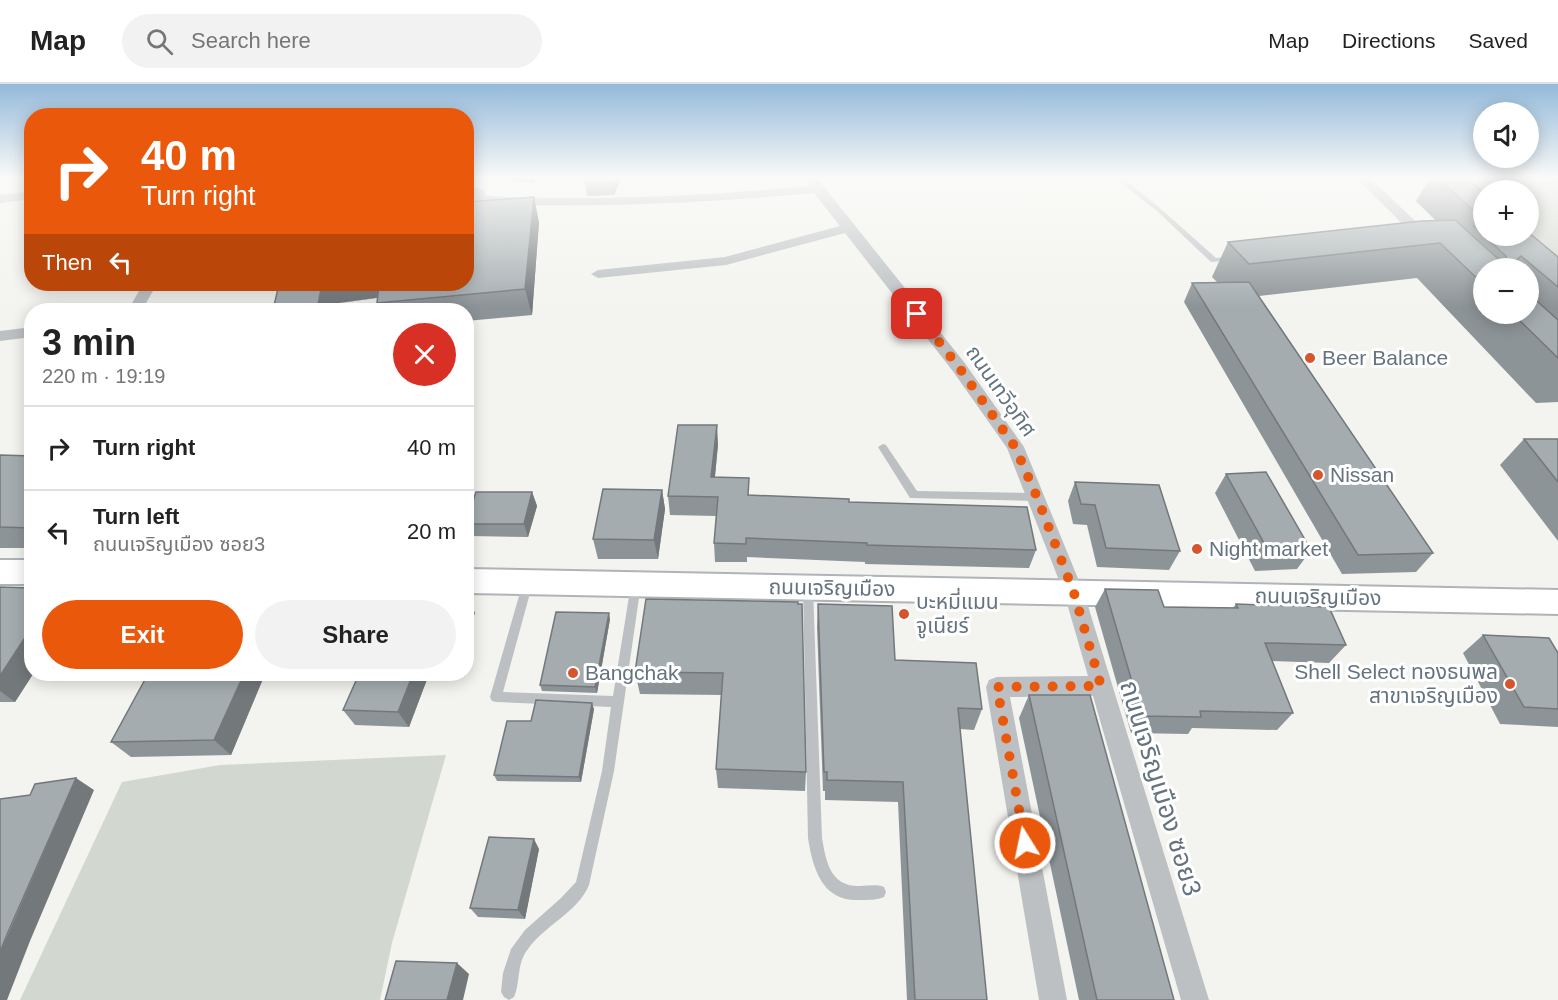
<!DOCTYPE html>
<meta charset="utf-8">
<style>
:root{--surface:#fff;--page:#f2f2f2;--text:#222;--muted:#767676;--line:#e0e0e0;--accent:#ea580c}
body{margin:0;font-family:Arial,"Noto Sans Thai",sans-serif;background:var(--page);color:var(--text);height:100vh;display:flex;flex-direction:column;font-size:22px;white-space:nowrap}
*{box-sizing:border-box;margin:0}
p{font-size:20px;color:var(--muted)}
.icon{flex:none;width:33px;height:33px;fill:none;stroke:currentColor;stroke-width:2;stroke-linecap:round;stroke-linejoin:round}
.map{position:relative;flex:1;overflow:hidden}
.panel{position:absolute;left:24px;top:219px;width:450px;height:378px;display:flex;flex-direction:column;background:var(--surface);border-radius:24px;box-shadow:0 3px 15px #0003}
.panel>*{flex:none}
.hud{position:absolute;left:24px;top:24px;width:450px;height:183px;border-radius:24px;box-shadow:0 3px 15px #0003;background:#ea580c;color:#fff;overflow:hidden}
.tools{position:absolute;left:1473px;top:18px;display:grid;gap:12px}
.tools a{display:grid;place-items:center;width:66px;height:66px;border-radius:50%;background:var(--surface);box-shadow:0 3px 15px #0003;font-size:30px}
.pin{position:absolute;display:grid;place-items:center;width:51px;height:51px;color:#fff;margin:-26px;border-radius:12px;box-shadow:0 3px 9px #0006}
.me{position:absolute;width:66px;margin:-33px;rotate:350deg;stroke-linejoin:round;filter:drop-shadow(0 0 4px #0008)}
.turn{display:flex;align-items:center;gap:21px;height:126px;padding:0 18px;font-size:27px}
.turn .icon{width:78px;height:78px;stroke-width:2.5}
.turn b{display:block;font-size:42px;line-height:51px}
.then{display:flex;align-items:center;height:57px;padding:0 18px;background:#0003;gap:12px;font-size:22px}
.round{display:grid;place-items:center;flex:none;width:63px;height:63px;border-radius:32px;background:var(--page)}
.overview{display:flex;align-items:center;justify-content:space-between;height:102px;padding:0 18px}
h1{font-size:36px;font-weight:700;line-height:45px}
.primary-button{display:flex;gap:12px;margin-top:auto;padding:12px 18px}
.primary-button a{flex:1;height:69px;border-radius:36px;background:var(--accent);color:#fff;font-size:24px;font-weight:700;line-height:69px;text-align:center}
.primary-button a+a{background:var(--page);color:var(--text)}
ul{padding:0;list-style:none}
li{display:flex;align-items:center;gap:18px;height:84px;padding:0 18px;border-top:2px solid var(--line)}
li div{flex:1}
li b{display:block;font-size:22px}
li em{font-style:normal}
header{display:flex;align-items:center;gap:36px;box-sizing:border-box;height:84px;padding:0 30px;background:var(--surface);border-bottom:2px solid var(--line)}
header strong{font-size:28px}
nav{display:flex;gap:33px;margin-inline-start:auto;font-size:21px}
.search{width:420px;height:54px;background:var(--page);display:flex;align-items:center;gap:15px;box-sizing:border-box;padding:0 21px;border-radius:33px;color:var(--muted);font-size:22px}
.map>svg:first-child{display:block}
.green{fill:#d2d8cf}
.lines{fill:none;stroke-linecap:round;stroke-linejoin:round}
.secondary-casing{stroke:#afb4b8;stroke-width:4}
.service{fill:#bcc0c3;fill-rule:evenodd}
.minor{fill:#bcc0c3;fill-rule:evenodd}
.secondary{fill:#fff;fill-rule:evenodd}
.wall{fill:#8d9497;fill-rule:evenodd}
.shaded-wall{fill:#73787b}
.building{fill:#a4acb0;stroke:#73787b;stroke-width:1.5}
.route{stroke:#ea580c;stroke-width:10;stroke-dasharray:0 18}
.poi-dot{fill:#d6552d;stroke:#fff;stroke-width:2}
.labels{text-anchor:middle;stroke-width:6;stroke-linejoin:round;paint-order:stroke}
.poi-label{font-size:21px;fill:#64737f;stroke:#fff;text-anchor:start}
.street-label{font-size:21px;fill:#64737f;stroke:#fff}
.near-street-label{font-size:26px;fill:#64737f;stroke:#fff}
</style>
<header>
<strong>Map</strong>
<div class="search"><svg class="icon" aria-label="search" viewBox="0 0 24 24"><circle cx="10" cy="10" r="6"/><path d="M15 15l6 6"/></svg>Search here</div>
<nav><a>Map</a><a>Directions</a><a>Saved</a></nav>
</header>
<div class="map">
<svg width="1558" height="916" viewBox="0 0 1558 916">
<rect width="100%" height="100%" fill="#f3f3ef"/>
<g class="green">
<polygon points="1439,94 1558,94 1558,194 1528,152 1528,106 1484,106 1483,129"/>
<polygon points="446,671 392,859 380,916 20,916 122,698 220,681"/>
</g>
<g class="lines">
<defs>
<g id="secondary">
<rect x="0" y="476" width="32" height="24"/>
<polygon points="466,485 1558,506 1558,530 466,509"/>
</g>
</defs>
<use href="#secondary" class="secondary-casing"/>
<g class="service">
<polygon points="1115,94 1123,94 1161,125 1216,174 1234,172 1238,174 1234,176 1211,178 1157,127"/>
<polygon points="883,360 886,361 917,407 1037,409 1042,413 1037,417 910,414 878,363"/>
<path d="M528,494L532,495L533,498L503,608L613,612L631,500L632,497H640L641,500L614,687L589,801C578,828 545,841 528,865C516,880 521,897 514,913L509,916L504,913L501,908L503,889L511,865L525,846L561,814L576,798L602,687L611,623L496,618L492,617L490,613L523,498L524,495Z"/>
<path d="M808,500L812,501L813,504L822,754C826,777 830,803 860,802C868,802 876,800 884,803L886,808L884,813C877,816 868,816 860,816C822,818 813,785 808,754L803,504L804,501Z"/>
</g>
<g class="minor">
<path d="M805,94H817L964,278L1024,363L1084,509L1209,916H1181L1093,612L1010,613L1067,916H1039L986,603L989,596L997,593L1088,592L1064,509L1007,364L952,286L845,149L726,181L598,194L591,190L598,186L725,173L840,142L814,109C703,119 592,124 481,120L476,119L473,111L466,109V101L484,106L486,112C594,117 702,112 809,102Z"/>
<polygon points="1356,94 1370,94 1432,153 1434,156 1432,159 1422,159"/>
<polygon points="32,107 32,115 0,119 0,111"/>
<polygon points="143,200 157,200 142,226 128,226"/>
<polygon points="32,243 32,253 0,257 0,247"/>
</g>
<use href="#secondary" class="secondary"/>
</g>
<g class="wall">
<polygon points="505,94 537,94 533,99 505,96"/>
<polygon points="584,94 621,94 614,111 587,112"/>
<path d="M1430,94H1467L1484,109V152L1558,173V318L1536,319L1417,194L1259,212L1433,469L1416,488L1342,490L1184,218L1192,199L1217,198L1212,193L1228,158L1436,137L1416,117ZM1484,184H1528V230H1484Z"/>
<polygon points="539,138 532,231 466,237 466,226 380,226 377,219 377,214 332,220 466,200"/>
<polygon points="1524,355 1558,355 1558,457 1500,381"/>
<polygon points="718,360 715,393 750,411 849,418 1036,466 1029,484 865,480 865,478 747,473 747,478 715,478 714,459 716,432 670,431 668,412"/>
<polygon points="0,371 32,372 32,464 0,464"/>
<polygon points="1226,390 1311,466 1297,485 1255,487 1215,409"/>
<polygon points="1075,398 1180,467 1169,486 1097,483 1087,441 1073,440 1068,417"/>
<polygon points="662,406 665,425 658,475 598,475 593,455"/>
<polygon points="532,408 537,422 528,453 471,452 466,464 466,426 470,426"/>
<polygon points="0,503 32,504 32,590 33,590 15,618 0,618"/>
<polygon points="1105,505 1164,523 1233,524 1236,520 1346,561 1329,579 1272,577 1293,629 1277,646 1192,644 1188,650 1131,649 1095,523"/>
<polygon points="798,520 806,688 805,707 718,704 716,685 721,611 640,610 635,588"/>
<polygon points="818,520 895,576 982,625 974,646 960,645 987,916 907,916 898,718 825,716 825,707 823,707 817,543"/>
<polygon points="610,535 597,609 542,607 540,601"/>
<polygon points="1483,551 1558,569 1558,643 1500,640 1463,569"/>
<polygon points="148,590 265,590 231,671 131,673 111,658"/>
<polygon points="359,590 429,590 409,643 355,641 343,626"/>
<polygon points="1029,611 1174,916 1079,916 1019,634"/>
<polygon points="594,625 581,698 497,697 494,691 531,637"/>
<polygon points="539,765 525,835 478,833 470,824"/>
</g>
<g class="shaded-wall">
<polygon points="531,94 537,94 533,99"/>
<polygon points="611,94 621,94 614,111"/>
<polygon points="534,113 539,138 532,231 525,205"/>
<polygon points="1521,172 1512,184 1509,184"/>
<polygon points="322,200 384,200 382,213 332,220 331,226 317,226"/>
<polygon points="717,341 718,360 713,412 711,393"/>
<polygon points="662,406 665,425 658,475 654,456"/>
<polygon points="532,408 537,422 528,453 524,440"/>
<polygon points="466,442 471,452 466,464"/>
<polygon points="467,512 475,529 466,554 466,514"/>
<polygon points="609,529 610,535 597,609 595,603"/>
<polygon points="24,555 32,561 32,590 33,590 15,618 0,607 0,592"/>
<polygon points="244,590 265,590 231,671 214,656"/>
<polygon points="413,590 429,590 409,643 398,628"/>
<polygon points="592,619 594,625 581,698 579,693"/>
<polygon points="76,694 94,706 30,857 7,916 0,916 0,868"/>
<polygon points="534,755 539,765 525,835 518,826"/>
<polygon points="457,879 469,890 463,916 447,916"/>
</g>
<g class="building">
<polygon points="1438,94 1467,94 1484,109 1484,136"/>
<polygon points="534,113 525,205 377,219 379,200 466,200 466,118"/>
<polygon points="1455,136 1503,179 1511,181 1507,184 1484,184 1484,201 1440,159 1249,180 1228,158 1421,137"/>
<polygon points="1473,142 1484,142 1484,151"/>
<polygon points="1528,148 1558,173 1558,203 1521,172 1508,184 1511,181 1507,180 1506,172 1484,152 1528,152"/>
<polygon points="1249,198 1433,469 1358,471 1192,199"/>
<polygon points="279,200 322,200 317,226 273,226"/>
<polygon points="1528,209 1558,236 1558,274 1513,230 1528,230"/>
<polygon points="678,341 717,341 711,393 749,394 748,411 849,415 849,418 1027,423 1036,466 867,461 867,459 746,454 746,460 714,459 718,413 668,412"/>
<polygon points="1524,355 1558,355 1558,398"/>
<polygon points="0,371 32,372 32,444 0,443"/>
<polygon points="1266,388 1311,466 1269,468 1226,390"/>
<polygon points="1075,398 1159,401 1180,467 1106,464 1095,421 1081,420"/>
<polygon points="603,405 662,406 654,456 593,455"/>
<polygon points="476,408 532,408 524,440 466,440 468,432 466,436 466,426 470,426"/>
<polygon points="0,503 32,504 32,555 24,555 0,592"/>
<polygon points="1105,505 1158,506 1164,523 1238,524 1236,520 1329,523 1346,561 1265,559 1293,629 1200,627 1201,633 1142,632"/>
<polygon points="646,515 798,518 798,520 802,520 806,688 716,685 723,589 635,588"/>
<polygon points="818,520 892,522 895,576 976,579 982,625 958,624 987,916 915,916 903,698 827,696 827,688 824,688"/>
<polygon points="556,528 609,529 595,603 540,601"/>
<polygon points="1483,551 1549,554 1558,569 1558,625 1524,623"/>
<polygon points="148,590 244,590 214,656 111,658"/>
<polygon points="359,590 413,590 398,628 343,626"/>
<polygon points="1029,611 1090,611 1174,916 1097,916"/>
<polygon points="536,616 592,619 579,693 494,691 507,637 531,637"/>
<polygon points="76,694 8,848 0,868 0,715 30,711 35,700"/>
<polygon points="489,753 534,755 518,826 470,824"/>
<polygon points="396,877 457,879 447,916 385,916"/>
</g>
<linearGradient id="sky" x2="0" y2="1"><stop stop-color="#93b9da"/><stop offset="0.42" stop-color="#fafaf8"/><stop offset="1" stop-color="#fafaf8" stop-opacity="0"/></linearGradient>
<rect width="1558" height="223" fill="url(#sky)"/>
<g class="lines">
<polyline class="route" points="917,230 958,282 1015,363 1037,413 1074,509 1101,602 997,603 1025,759"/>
</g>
<g class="poi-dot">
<circle cx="1310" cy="274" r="6"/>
<circle cx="1318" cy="391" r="6"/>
<circle cx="1197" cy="465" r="6"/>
<circle cx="904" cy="530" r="6"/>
<circle cx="573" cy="589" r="6"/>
<circle cx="1510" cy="600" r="6"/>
</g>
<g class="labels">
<g class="poi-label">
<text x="1322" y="281">Beer Balance</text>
<text x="1330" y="398">Nissan</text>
<text x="1209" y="472">Night market</text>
<text x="916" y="525">บะหมี่แมน<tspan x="916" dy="24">จูเนียร์</tspan></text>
<text x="1498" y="595" text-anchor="end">Shell Select ทองธนพล<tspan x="1498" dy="24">สาขาเจริญเมือง</tspan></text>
<text x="585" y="596">Bangchak</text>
</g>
<g class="street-label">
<text transform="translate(1001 307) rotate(55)" y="7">ถนนเทวีอุทิศ</text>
<text transform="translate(832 504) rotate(1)" y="7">ถนนเจริญเมือง</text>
<text transform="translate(1318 513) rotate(1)" y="7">ถนนเจริญเมือง</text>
</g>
<g class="near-street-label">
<text transform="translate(1161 704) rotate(73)" y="9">ถนนเจริญเมือง ซอย3</text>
</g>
</g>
</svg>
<div class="tools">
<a><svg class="icon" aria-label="sound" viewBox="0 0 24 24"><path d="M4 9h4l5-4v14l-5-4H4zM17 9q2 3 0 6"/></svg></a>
<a>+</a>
<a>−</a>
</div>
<div class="pin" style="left:917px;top:230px;background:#d93025"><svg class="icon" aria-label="arrive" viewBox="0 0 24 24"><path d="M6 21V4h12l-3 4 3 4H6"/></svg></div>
<svg class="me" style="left:1025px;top:759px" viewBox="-20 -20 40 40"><circle r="17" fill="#ea580c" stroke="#fff" stroke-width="3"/><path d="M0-11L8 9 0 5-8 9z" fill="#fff"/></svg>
<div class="hud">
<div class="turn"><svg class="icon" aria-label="right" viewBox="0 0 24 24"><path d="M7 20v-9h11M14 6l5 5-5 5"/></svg><div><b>40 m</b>Turn right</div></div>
<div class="then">Then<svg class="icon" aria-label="left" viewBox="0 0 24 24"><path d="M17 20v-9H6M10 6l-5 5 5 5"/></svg></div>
</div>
<section class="panel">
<div class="overview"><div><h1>3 min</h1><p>220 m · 19:19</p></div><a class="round" style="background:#d93025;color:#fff"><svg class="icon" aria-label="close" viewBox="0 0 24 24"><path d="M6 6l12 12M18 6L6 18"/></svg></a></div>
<ul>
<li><svg class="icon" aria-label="right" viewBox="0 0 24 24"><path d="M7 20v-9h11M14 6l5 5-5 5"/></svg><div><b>Turn right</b></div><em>40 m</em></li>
<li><svg class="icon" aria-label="left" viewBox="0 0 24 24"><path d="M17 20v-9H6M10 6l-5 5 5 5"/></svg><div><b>Turn left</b><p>ถนนเจริญเมือง ซอย3</p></div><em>20 m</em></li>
</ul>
<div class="primary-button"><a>Exit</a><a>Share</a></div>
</section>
</div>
